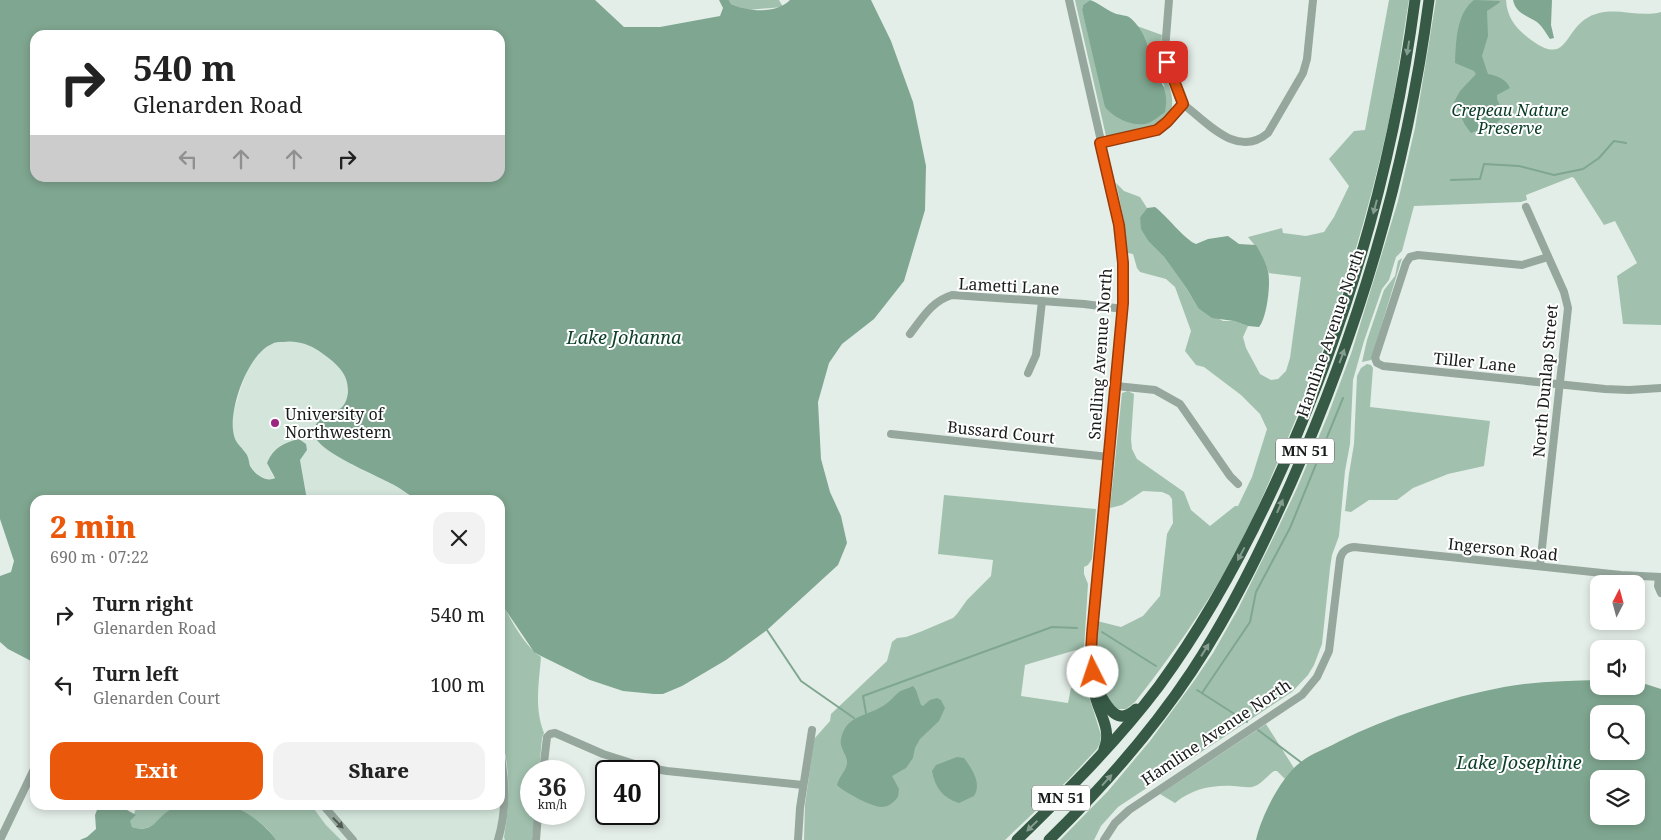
<!DOCTYPE html>
<meta charset="utf-8">
<style>
:root{--surface:#fff;--page:#f2f2f2;--text:#222;--muted:#767676;--accent:#ea580c}
body{margin:0;font-family:"Noto Serif",serif;background:var(--page);color:var(--text);height:100vh;display:flex;flex-direction:column;font-size:19px;white-space:nowrap}
*{box-sizing:border-box;margin:0}
p{font-size:16px;color:var(--muted)}
.icon{flex:none;width:28px;height:28px;fill:none;stroke:currentColor;stroke-width:2;stroke-linecap:round;stroke-linejoin:round}
.map{position:relative;flex:1;overflow:hidden}
.sheet{position:absolute;left:30px;top:495px;width:475px;height:315px;display:flex;flex-direction:column;background:var(--surface);border-radius:15px;box-shadow:0 2px 8px #0003}
.sheet>*{flex:none}
.hud{position:absolute;left:30px;top:30px;width:475px;height:152px;border-radius:15px;box-shadow:0 2px 8px #0003;background:#fff;color:var(--text);overflow:hidden}
.needle{width:32px;rotate:6deg}
.controls{position:absolute;left:1590px;top:575px;display:grid;gap:10px}
.controls a{display:grid;place-items:center;width:55px;height:55px;border-radius:10px;background:var(--surface);box-shadow:0 2px 8px #0003;font-size:25px}
.speed{position:absolute;left:520px;top:760px;display:flex;gap:10px;font-size:25px;font-weight:700;text-align:center}
.speed>*{display:grid;place-content:center;width:65px;height:65px;border-radius:50%;background:var(--surface);box-shadow:0 2px 8px #0003;line-height:1}
.speed small{font-size:12px;font-weight:400}
.speed .limit{border:2px solid #111;border-radius:8px;background:#fff;color:#111}
.pin{position:absolute;display:grid;place-items:center;width:42px;height:42px;color:#fff;margin:-21px;border-radius:10px;box-shadow:0 2px 8px #0006}
.me{position:absolute;width:55px;margin:-28px;rotate:356deg;stroke-linejoin:round;filter:drop-shadow(0 0 4px #0008)}
.turn{display:flex;align-items:center;gap:18px;height:105px;padding:0 20px;font-size:22px}
.turn .icon{width:65px;height:65px;stroke-width:2.5}
.turn b{display:block;font-size:35px;line-height:42px}
.lanes{display:flex;align-items:center;height:48px;padding:0 20px;background:#0003;justify-content:center;gap:25px;direction:ltr}
.lanes .off{opacity:.35}
.round{display:grid;place-items:center;flex:none;width:52px;height:52px;border-radius:15px;background:var(--page)}
.summary{display:flex;align-items:center;justify-content:space-between;height:85px;padding:0 20px}
h1{font-size:30px;font-weight:800;line-height:38px;color:var(--accent)}
.action{display:flex;gap:10px;margin-top:auto;padding:10px 20px}
.action a{flex:1;height:58px;border-radius:15px;background:var(--accent);color:#fff;font-size:20px;font-weight:800;line-height:58px;text-align:center}
.action a+a{background:var(--page);color:var(--text)}
ul{padding:0;list-style:none}
li{display:flex;align-items:center;gap:15px;height:70px;padding:0 20px}
li div{flex:1}
li b{display:block;font-size:19px}
li em{font-style:normal}
.map>svg:first-child{display:block}
.built{fill:#d4e6db}
.green{fill:#a1c1ae}
.water{fill:#7fa690;fill-rule:evenodd}
.lines{fill:none;stroke-linecap:round;stroke-linejoin:round}
.stream{stroke:#7fa690;stroke-width:2}
.minor{stroke:#96a79d;stroke-width:8}
.highway{stroke:#365a46;stroke-width:11}
.oneway{fill:#869c90}
.oneway2{fill:#505a54}
.route-casing{stroke:#983908;stroke-width:12}
.route{stroke:#ea580c;stroke-width:9}
.poi-dot{fill:#9b257f;stroke:#fff;stroke-width:2}
.labels{text-anchor:middle;stroke-width:4;stroke-linejoin:round;paint-order:stroke}
.shield{fill:#fff;stroke:#5d5f5e;stroke-width:1}
.shield-label{font-size:15px;font-weight:bold;fill:#171b19}
.park-label{font-size:16px;font-style:italic;fill:#073b25;stroke:#fff}
.street-label{font-size:16px;fill:#171b19;stroke:#fff}
.poi-label{font-size:16px;fill:#171b19;stroke:#fff;text-anchor:start}
.water-label{font-size:18px;font-style:italic;fill:#0d4029;stroke:#fff}
</style>
<div class="map">
<svg width="1661" height="840" viewBox="0 0 1661 840">
<rect width="100%" height="100%" fill="#e4eee8"/>
<g class="built">
<polygon points="285,341 298,342 312,346 334,361 344,372 348,383 348,396 343,407 321,418 323,446 348,461 385,480 420,500 307,500 300,460 307,450 305,444 299,439 271,473 274,476 275,478 273,480 260,477 251,467 247,456 235,442 232,427 233,413 247,370 262,350 272,344"/>
<polygon points="500,733 504,746 509,784 509,810 504,837 505,840 341,840 326,825 311,805 500,805"/>
</g>
<g class="green">
<polygon points="729,0 779,0 783,7 747,10 731,4"/>
<path d="M1075,0H1090L1083,5L1082,10L1091,46L1165,87L1151,60L1149,48L1145,38L1137,26L1162,35C1161,43 1160,51 1161,58C1165,82 1188,112 1154,127C1140,133 1123,134 1108,137L1106,136Z"/>
<path d="M1389,0H1409C1402,42 1397,83 1388,125C1363,237 1328,346 1282,452C1266,489 1250,527 1230,563C1202,612 1170,658 1135,702L1126,709H1112C1097,681 1094,652 1097,621L1121,627L1143,616L1160,596L1167,534L1173,523L1172,499L1169,495L1162,492L1143,491L1122,505L1110,508L1122,393L1128,391L1134,394L1131,439L1132,449L1137,459L1184,492L1191,510L1210,526L1235,506H1238L1252,477L1267,429L1260,414L1241,395L1204,367L1196,365L1185,351L1191,331L1175,287L1166,279L1140,272L1137,268L1133,254L1127,253L1124,221L1116,183L1124,191L1140,197L1147,208L1140,217L1149,242L1164,257L1187,289L1198,308L1223,321H1234L1248,326L1243,337L1246,348L1260,374L1271,380L1278,379L1286,371L1290,358L1301,277L1269,273C1264,259 1258,248 1248,237L1282,228L1283,233L1306,236L1324,232L1334,217L1349,186L1329,159L1354,131L1365,130Z"/>
<path d="M1436,0H1506C1507,16 1514,26 1526,36C1572,73 1561,24 1596,14C1617,7 1639,18 1661,12V325L1623,324L1617,276L1637,263L1615,221L1604,225L1574,178L1572,177L1526,195L1527,200L1521,202L1414,206L1402,251L1396,257L1389,280L1382,289L1364,341L1353,380L1350,444L1345,471L1339,536L1332,555L1330,568L1322,644L1314,665L1308,675L1292,692L1118,807L1101,826L1094,840H1060L1108,791L1150,741L1194,681L1213,653L1238,609L1279,526L1297,488L1328,415L1352,351L1398,201L1415,128Z"/>
<polygon points="1402,258 1371,360 1362,362 1367,340 1384,290 1395,276 1398,261"/>
<polygon points="1367,364 1371,365 1373,368 1370,407 1490,421 1484,466 1448,474 1413,488 1397,500 1369,500 1351,512 1345,511 1349,474 1354,444 1357,376 1361,368"/>
<polygon points="944,495 1096,509 1092,559 1088,565 1084,567 1084,574 1088,584 1084,649 1076,650 1025,665 1021,696 1068,703 1071,688 1084,680 1101,735 1100,743 1097,749 1068,780 1005,840 804,840 805,805 814,739 830,721 831,714 887,661 892,642 897,638 906,637 920,632 953,618 957,614 967,600 991,576 993,560 938,554"/>
<path d="M500,597C507,615 525,647 541,657C539,683 534,708 544,733L542,738L539,771H531V814H535L532,840H505L504,837C510,802 511,768 500,733Z"/>
<path d="M1266,724L1294,768L1285,779L1277,771H1274C1267,776 1261,785 1252,787C1247,788 1239,786 1233,786C1211,785 1192,789 1175,803L1160,794Z"/>
<path d="M137,805H189C183,807 175,808 170,811C155,820 153,833 132,827L129,821L135,816L134,814Z"/>
<path d="M228,805H311L326,825L341,840H276C265,823 246,812 228,805Z"/>
</g>
<g class="water">
<path d="M0,0H595L624,27H660L720,16L723,8L719,0H729L731,4C749,12 776,14 790,0H871L891,41L913,102L926,166L925,210L904,281L874,319L842,344L829,363L818,402L821,459L830,492L841,516L847,543L838,565L767,630L726,660L682,686L663,694H654L623,691L590,680L539,655L534,652L505,609L500,597V500C480,500 460,500 439,500C434,500 426,501 420,500C412,498 402,489 394,485C378,476 319,452 315,436C311,418 330,415 341,408C345,405 348,397 348,391C348,371 334,362 319,351C309,344 295,340 283,342C280,342 275,342 272,344C248,354 230,406 233,430C235,445 240,444 247,455C249,459 249,463 250,466C255,474 266,483 275,478L267,463C273,448 285,442 299,439L306,444L307,450L300,460L307,500H35V663L8,649L0,642V576L11,572L14,561L0,519ZM35,35H500V178H35Z"/>
<path d="M1090,0C1099,3 1105,9 1114,13C1118,15 1125,15 1129,17C1138,23 1147,39 1149,50C1150,53 1150,57 1151,61C1159,81 1170,89 1165,112C1158,117 1152,123 1144,124C1130,126 1113,117 1105,107L1082,10L1083,5Z"/>
<path d="M1474,0L1500,1L1499,3L1487,11L1488,36L1482,56L1488,74C1498,76 1506,79 1510,88L1497,95V99L1504,114C1499,126 1483,128 1471,133L1465,125L1454,102L1460,91L1476,74L1474,71L1455,63C1456,42 1456,14 1474,0Z"/>
<path d="M1513,0H1552L1551,25L1554,38L1550,39C1546,33 1542,26 1537,22C1527,15 1516,14 1513,0Z"/>
<path d="M1155,207C1167,216 1185,240 1196,244L1208,239L1228,236L1239,244L1256,245C1261,254 1266,262 1268,271C1271,283 1267,318 1259,327L1248,326L1234,321L1212,318L1198,308L1187,289L1164,257L1149,242L1141,229L1140,217L1147,208Z"/>
<path d="M1599,680V686H1636V681L1661,689V840H1256C1261,817 1281,776 1301,762C1312,753 1326,749 1338,742C1390,716 1447,698 1504,687C1535,681 1567,681 1599,680ZM1599,714H1636V751H1599ZM1599,779H1636V816H1599Z"/>
<path d="M913,686L916,690L921,705L923,706L930,700L937,698L941,700L945,708L939,721L920,739L915,748L913,758L906,768L892,776L899,789L898,797C894,802 889,807 881,807C872,807 844,792 837,785C839,776 848,769 847,761C846,753 839,747 841,739C846,715 865,717 881,707C888,704 893,697 899,692C903,689 908,689 913,686Z"/>
<path d="M957,757L964,758C972,769 982,783 974,796L959,803C943,798 935,788 932,771L936,765Z"/>
<path d="M99,805H118L136,815L130,821L132,827C155,834 155,817 172,809C182,805 192,805 203,805C210,805 218,804 226,805C243,807 267,826 276,840H80L87,837L96,829L95,815Z"/>
</g>
<g class="lines">
<g class="stream">
<polyline points="1451,180 1480,179 1484,164 1519,166 1554,175 1583,169 1599,158 1614,141 1626,143"/>
<polyline points="767,630 801,681 854,718"/>
<polyline points="1102,632 1156,666"/>
<polyline points="1197,690 1247,722"/>
<polyline points="1202,693 1250,622 1256,592 1290,528 1343,398"/>
<polyline points="866,713 863,696 1052,627 1077,628"/>
<polyline points="1258,730 1302,763"/>
</g>
<g class="minor">
<polyline points="1069,0 1111,185 1119,225 1123,263 1122,329 1092,634 1091,653 1094,684"/>
<polyline points="1169,0 1165,50 1171,75 1183,104"/>
<path d="M1101,143L1157,129L1167,122L1183,104C1208,123 1237,159 1268,133L1303,73L1307,59L1313,0"/>
<polyline points="1526,207 1564,292 1568,308 1540,566"/>
<polyline points="1548,257 1522,265 1418,255 1410,257 1406,263 1375,358 1377,363 1383,366 1605,389 1629,390 1661,388"/>
<path d="M910,334C923,317 932,301 952,295L1084,304L1123,309"/>
<polyline points="1028,373 1036,355 1042,301"/>
<polyline points="1116,386 1155,390 1180,404 1230,476 1238,484"/>
<polyline points="891,434 1109,457"/>
<polyline points="1659,577 1658,586 1661,593"/>
<polyline points="543,771 547,737 550,734 555,733 603,754 644,767 667,771 803,785"/>
<polyline points="323,805 353,840"/>
<polyline points="0,840 35,767"/>
<path d="M498,840C507,810 506,782 500,752"/>
<polyline points="536,840 538,814"/>
<polyline points="798,840 800,808 812,730"/>
<path d="M1104,840L1115,823L1129,810L1302,695L1317,677L1329,651L1340,559C1342,551 1346,548 1354,547L1621,575L1661,577"/>
</g>
<g class="highway">
<path d="M1094,684C1104,699 1114,730 1136,709"/>
<path d="M1094,691C1097,711 1113,729 1104,749"/>
<path d="M1017,840C1067,791 1117,742 1159,686C1210,616 1250,541 1285,462C1350,315 1394,159 1415,0"/>
<path d="M1049,840C1102,788 1151,733 1192,671C1231,612 1262,548 1291,483C1359,329 1407,168 1429,0"/>
</g>
</g>
<defs><path id="oneway-solid" d="M-6-.8H1V-3.2L6.5 0L1 3.2V.8H-6Z" transform="scale(1.25)"/></defs>
<g class="oneway">
<use href="#oneway-solid" transform="translate(1408 48) rotate(99)"/>
<use href="#oneway-solid" transform="translate(1375 207) rotate(105)"/>
<use href="#oneway-solid" transform="translate(1342 356) rotate(-70)"/>
<use href="#oneway-solid" transform="translate(1280 506) rotate(-66)"/>
<use href="#oneway-solid" transform="translate(1241 554) rotate(118)"/>
<use href="#oneway-solid" transform="translate(1205 650) rotate(-58)"/>
<use href="#oneway-solid" transform="translate(1107 780) rotate(-48)"/>
<use href="#oneway-solid" transform="translate(1032 826) rotate(136)"/>
</g>
<use class="oneway2" href="#oneway-solid" transform="translate(338 823) rotate(46)"/>
<g class="lines">
<defs>
<polyline id="route" points="1093,672 1091,652 1092,634 1123,303 1123,263 1119,225 1100,143 1157,130 1167,122 1183,104 1167,62"/>
</defs>
<use href="#route" class="route-casing"/>
<use href="#route" class="route"/>
</g>
<circle class="poi-dot" cx="275" cy="423" r="5"/>
<g class="labels">
<g class="shield">
<rect x="1276" y="438.5" width="58" height="25" rx="4"/>
<rect x="1032" y="785.5" width="58" height="25" rx="4"/>
</g>
<g class="shield-label">
<text x="1305" y="456">MN 51</text>
<text x="1061" y="803">MN 51</text>
</g>
<g class="park-label">
<text x="1510" y="116">Crepeau Nature<tspan x="1510" dy="18">Preserve</tspan></text>
</g>
<g class="street-label">
<text transform="translate(1009 286) rotate(3)" y="6">Lametti Lane</text>
<text transform="translate(1330 333) rotate(-71)" y="6">Hamline Avenue North</text>
<text transform="translate(1100 354) rotate(-86)" y="6">Snelling Avenue North</text>
<text transform="translate(1475 362) rotate(6)" y="6">Tiller Lane</text>
<text transform="translate(1545 381) rotate(-85)" y="6">North Dunlap Street</text>
<text transform="translate(1001 432) rotate(6)" y="6">Bussard Court</text>
<text transform="translate(1503 549) rotate(6)" y="6">Ingerson Road</text>
<text transform="translate(1216 732) rotate(-34)" y="6">Hamline Avenue North</text>
</g>
<g class="poi-label">
<text x="285" y="420">University of<tspan x="285" dy="18">Northwestern</tspan></text>
</g>
<g class="water-label">
<text x="624" y="344">Lake Johanna</text>
<text x="1519" y="769">Lake Josephine</text>
</g>
</g>
</svg>
<div class="controls">
<a><svg class="needle" viewBox="-14 -14 28 28"><path d="M0-13l5 13h-10z" fill="#e53935"/><path d="M0 13l5-13h-10z" fill="#767676"/></svg></a>
<a><svg class="icon" aria-label="sound" viewBox="0 0 24 24"><path d="M4 9h4l5-4v14l-5-4H4zM17 9q2 3 0 6"/></svg></a>
<a><svg class="icon" aria-label="search" viewBox="0 0 24 24"><circle cx="10" cy="10" r="6"/><path d="M15 15l6 6"/></svg></a>
<a><svg class="icon" aria-label="layers" viewBox="0 0 24 24"><path d="M12 4l9 5-9 5-9-5zM3 14l9 5 9-5"/></svg></a>
</div>
<div class="speed"><div>36<small>km/h</small></div><div class="limit">40</div></div>
<div class="pin" style="left:1167px;top:62px;background:#d93025"><svg class="icon" aria-label="arrive" viewBox="0 0 24 24"><path d="M6 21V4h12l-3 4 3 4H6"/></svg></div>
<svg class="me" style="left:1093px;top:672px" viewBox="-20 -20 40 40"><circle r="19" fill="#fff"/><path d="M0-13L10 11 0 6-10 11z" fill="#ea580c"/></svg>
<div class="hud">
<div class="turn"><svg class="icon" aria-label="right" viewBox="0 0 24 24"><path d="M7 20v-9h11M14 6l5 5-5 5"/></svg><div><b>540 m</b>Glenarden Road</div></div>
<div class="lanes"><svg class="icon off" aria-label="left" viewBox="0 0 24 24"><path d="M17 20v-9H6M10 6l-5 5 5 5"/></svg><svg class="icon off" aria-label="ahead" viewBox="0 0 24 24"><path d="M12 20V5M6 11l6-6 6 6"/></svg><svg class="icon off" aria-label="ahead" viewBox="0 0 24 24"><path d="M12 20V5M6 11l6-6 6 6"/></svg><svg class="icon" aria-label="right" viewBox="0 0 24 24"><path d="M7 20v-9h11M14 6l5 5-5 5"/></svg></div>
</div>
<section class="sheet">
<div class="summary"><div><h1>2 min</h1><p>690 m · 07:22</p></div><a class="round"><svg class="icon" aria-label="close" viewBox="0 0 24 24"><path d="M6 6l12 12M18 6L6 18"/></svg></a></div>
<ul>
<li><svg class="icon" aria-label="right" viewBox="0 0 24 24"><path d="M7 20v-9h11M14 6l5 5-5 5"/></svg><div><b>Turn right</b><p>Glenarden Road</p></div><em>540 m</em></li>
<li><svg class="icon" aria-label="left" viewBox="0 0 24 24"><path d="M17 20v-9H6M10 6l-5 5 5 5"/></svg><div><b>Turn left</b><p>Glenarden Court</p></div><em>100 m</em></li>
</ul>
<div class="action"><a>Exit</a><a>Share</a></div>
</section>
</div>
